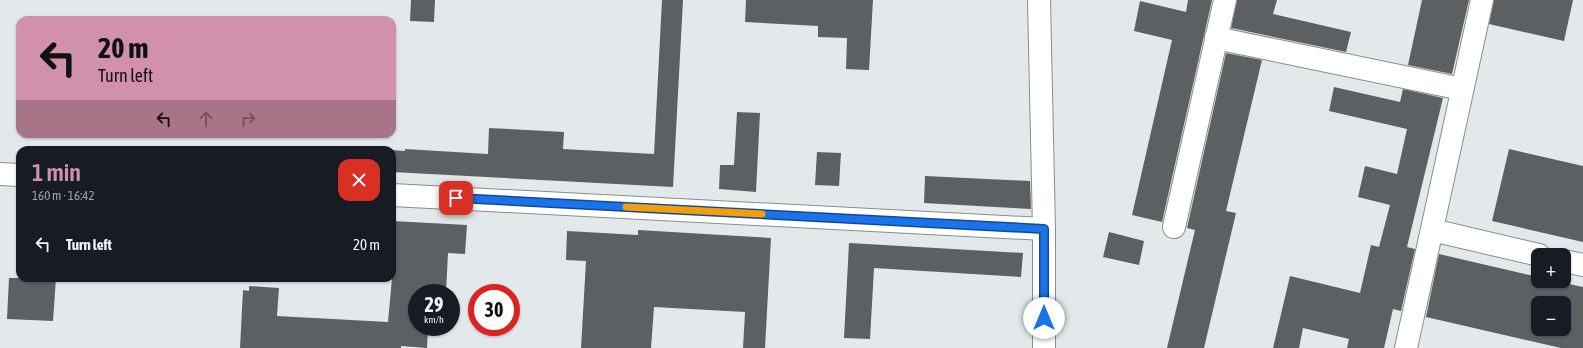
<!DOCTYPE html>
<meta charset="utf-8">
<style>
:root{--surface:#171b24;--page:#20242c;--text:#f1f3f6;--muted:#9ea1a6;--accent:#d291aa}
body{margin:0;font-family:"Asap Condensed",sans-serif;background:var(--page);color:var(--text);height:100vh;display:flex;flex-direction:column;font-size:15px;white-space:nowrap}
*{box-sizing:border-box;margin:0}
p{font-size:13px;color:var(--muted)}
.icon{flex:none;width:22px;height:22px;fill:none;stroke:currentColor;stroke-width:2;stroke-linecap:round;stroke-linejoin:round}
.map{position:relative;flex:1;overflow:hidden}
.side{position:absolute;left:16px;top:146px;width:380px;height:136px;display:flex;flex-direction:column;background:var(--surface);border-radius:12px;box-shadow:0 1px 3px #0004}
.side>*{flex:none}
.guide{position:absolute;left:16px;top:16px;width:380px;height:122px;border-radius:12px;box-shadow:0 1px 3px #0004;background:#d291aa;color:#111;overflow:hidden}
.tools{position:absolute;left:1531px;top:248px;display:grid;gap:8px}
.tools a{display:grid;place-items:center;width:40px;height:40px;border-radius:8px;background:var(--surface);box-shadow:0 1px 3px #0004;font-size:20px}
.speed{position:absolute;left:408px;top:284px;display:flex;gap:8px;font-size:20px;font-weight:700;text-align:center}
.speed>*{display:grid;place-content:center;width:52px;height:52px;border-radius:50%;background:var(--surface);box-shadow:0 1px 3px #0004;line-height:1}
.speed small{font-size:10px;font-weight:400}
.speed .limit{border:6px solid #d22;background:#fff;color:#111}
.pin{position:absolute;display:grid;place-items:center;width:34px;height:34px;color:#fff;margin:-17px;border-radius:8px;box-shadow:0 2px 6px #0006}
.me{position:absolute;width:44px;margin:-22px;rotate:0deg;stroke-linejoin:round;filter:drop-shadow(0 0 3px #0008)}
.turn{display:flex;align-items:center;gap:14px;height:84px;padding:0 16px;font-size:18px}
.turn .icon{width:52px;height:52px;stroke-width:2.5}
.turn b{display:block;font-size:28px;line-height:34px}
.lanes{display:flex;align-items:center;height:38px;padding:0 16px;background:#0003;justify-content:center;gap:20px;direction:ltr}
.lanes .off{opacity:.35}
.round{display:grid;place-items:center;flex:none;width:42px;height:42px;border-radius:12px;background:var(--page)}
.overview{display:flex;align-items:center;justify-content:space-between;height:68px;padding:0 16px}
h1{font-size:24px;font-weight:600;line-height:30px;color:var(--accent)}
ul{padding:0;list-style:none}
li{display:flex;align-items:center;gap:12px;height:60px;padding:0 16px}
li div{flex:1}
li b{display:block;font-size:15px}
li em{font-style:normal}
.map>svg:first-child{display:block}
.building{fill:#5c6063;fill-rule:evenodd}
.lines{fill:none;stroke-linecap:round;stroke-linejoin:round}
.street-casing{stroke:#888e8f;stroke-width:24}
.street{stroke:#fff;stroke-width:22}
.route-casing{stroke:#114b97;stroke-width:10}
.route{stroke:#1a73e8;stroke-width:7}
.slow{stroke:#f59e0b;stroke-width:7}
</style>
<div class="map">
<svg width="1583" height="348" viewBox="0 0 1583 348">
<rect width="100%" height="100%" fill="#e3e9ea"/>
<g class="building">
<polygon points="411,0 435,0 434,22 410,21"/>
<polygon points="662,0 683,0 673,187 392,172 392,150 405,151 405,149 488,154 489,128 564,132 563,149 654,154"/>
<polygon points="746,0 873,0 869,70 846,69 847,38 818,37 818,26 745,22"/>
<polygon points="1188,0 1212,0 1162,222 1132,215 1172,40 1134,31 1140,1 1186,12"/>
<polygon points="1237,0 1277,0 1273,14 1351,32 1346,52 1231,28"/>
<polygon points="1422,0 1469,0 1452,74 1408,65"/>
<polygon points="1494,0 1573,0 1564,41 1489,24"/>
<polygon points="1226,53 1262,60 1226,211 1236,213 1204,348 1167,348 1195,230 1187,228"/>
<polygon points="1334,87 1400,102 1403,89 1443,98 1407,247 1415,249 1401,311 1393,309 1384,348 1347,348 1349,339 1303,328 1299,348 1273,348 1290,276 1360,293 1371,245 1379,247 1390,205 1358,197 1365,166 1397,174 1407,129 1329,111"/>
<polygon points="737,112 760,113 756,192 719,189 720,165 734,165"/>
<polygon points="1509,149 1583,166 1583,242 1492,221"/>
<polygon points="817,152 841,153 839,186 815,185"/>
<polygon points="925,176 1030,181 1031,209 924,203"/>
<polygon points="392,221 467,225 465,254 448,253 446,293 417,293 417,327 428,327 427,348 401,346 401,348 240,348 243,290 249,291 249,286 279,288 277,316 388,322 392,278"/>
<polygon points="638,230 771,238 765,348 743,348 745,312 654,307 651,348 581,348 586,261 566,260 567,231 638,235"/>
<polygon points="1109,232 1144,241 1139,265 1103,257"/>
<polygon points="849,243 1023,253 1021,277 874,268 870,339 844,338"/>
<path d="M1439,254L1538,277V281H1555L1583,287V348H1561L1426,317ZM1538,303H1564V329H1538Z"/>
<polygon points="9,278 56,278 53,321 7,319"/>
</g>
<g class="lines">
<defs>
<g id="street">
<polyline points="1039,0 1044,229 1044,348"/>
<polyline points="1216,38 1462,89"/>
<polyline points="0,174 20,175"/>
<polyline points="392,195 1044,229"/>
<polyline points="1174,227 1225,0"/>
<polyline points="1432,230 1539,255"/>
<polyline points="1564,261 1583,265"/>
<polyline points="1406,348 1482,0"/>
</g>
</defs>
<use href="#street" class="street-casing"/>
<use href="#street" class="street"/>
</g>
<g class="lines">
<defs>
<polyline id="route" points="456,198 1044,229 1044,318"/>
</defs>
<use href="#route" class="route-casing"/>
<use href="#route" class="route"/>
<polyline class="slow" points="626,207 762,214"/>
</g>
</svg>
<div class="tools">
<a>+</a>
<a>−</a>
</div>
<div class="speed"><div>29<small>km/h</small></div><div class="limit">30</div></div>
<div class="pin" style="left:456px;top:198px;background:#d93025"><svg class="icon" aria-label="arrive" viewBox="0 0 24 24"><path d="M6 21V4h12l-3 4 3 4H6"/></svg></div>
<svg class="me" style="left:1044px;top:318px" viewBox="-20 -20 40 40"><circle r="19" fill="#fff"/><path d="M0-13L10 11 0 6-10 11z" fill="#1a73e8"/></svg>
<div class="guide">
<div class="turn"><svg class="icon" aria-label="left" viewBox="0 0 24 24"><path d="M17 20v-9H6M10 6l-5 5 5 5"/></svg><div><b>20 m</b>Turn left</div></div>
<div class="lanes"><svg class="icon" aria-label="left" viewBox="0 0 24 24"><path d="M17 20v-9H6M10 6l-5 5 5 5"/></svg><svg class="icon off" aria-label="ahead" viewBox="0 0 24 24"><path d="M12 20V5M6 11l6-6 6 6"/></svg><svg class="icon off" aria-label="right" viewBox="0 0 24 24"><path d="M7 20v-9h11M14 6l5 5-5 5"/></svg></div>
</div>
<section class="side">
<div class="overview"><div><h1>1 min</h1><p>160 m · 16:42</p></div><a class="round" style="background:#d93025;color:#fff"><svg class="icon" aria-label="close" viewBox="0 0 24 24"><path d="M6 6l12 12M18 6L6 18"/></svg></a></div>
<ul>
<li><svg class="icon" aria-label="left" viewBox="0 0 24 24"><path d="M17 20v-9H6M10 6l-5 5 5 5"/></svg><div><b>Turn left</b></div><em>20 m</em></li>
</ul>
</section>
</div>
